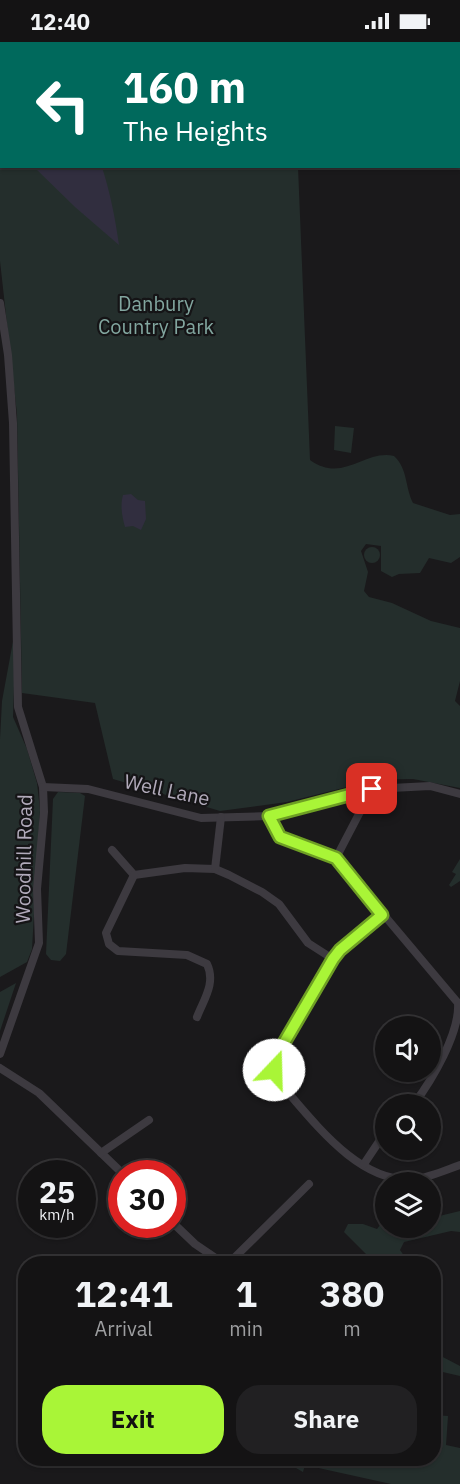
<!DOCTYPE html>
<style>
:root{--surface:#141314;--page:#212022;--text:#f1f3f6;--muted:#9d9ea0;--line:#333234;--accent:#a9f537}
body{margin:0;font-family:"IBM Plex Sans",sans-serif;background:var(--page);color:var(--text);height:100vh;display:flex;flex-direction:column;font-size:22px;white-space:nowrap}
*{box-sizing:border-box;margin:0}
p{font-size:20px;color:var(--muted)}
.icon{flex:none;width:33px;height:33px;fill:none;stroke:currentColor;stroke-width:2;stroke-linecap:round;stroke-linejoin:round}
.map{position:relative;flex:1;overflow:hidden}
.details{position:absolute;left:18px;top:1214px;width:423px;height:210px;display:flex;flex-direction:column;background:var(--surface);border-radius:24px;box-shadow:0 2px 4px #0004,0 0 0 2px var(--line)}
.details>*{flex:none}
.hud{position:absolute;left:0px;top:0px;width:460px;height:126px;box-shadow:0 2px 4px #0004,0 0 0 2px var(--line);background:#00695c;color:#fff;overflow:hidden}
.controls{position:absolute;left:375px;top:974px;display:grid;gap:12px}
.controls a{display:grid;place-items:center;width:66px;height:66px;border-radius:50%;background:var(--surface);box-shadow:0 2px 4px #0004,0 0 0 2px var(--line);font-size:30px}
.speed{position:absolute;left:18px;top:1118px;display:flex;gap:12px;font-size:30px;font-weight:700;text-align:center}
.speed>*{display:grid;place-content:center;width:78px;height:78px;border-radius:50%;background:var(--surface);box-shadow:0 2px 4px #0004,0 0 0 2px var(--line);line-height:1}
.speed small{font-size:15px;font-weight:400}
.speed .limit{border:9px solid #d22;background:#fff;color:#111}
.pin{position:absolute;display:grid;place-items:center;width:51px;height:51px;color:#fff;margin:-26px;border-radius:12px;box-shadow:0 3px 9px #0006}
.me{position:absolute;width:66px;margin:-33px;rotate:21deg;stroke-linejoin:round;filter:drop-shadow(0 0 4px #0008)}
.turn{display:flex;align-items:center;gap:21px;height:126px;padding:0 24px;font-size:27px}
.turn .icon{width:78px;height:78px;stroke-width:2.5}
.turn b{display:block;font-size:42px;line-height:51px}
.eta{display:flex;justify-content:space-evenly;align-items:center;height:102px;text-align:center}
.eta b{font-size:36px;font-weight:800;line-height:42px}
.button{display:flex;gap:12px;margin-top:auto;padding:12px 24px}
.button a{flex:1;height:69px;border-radius:24px;background:var(--accent);color:#111;font-size:24px;font-weight:800;line-height:69px;text-align:center}
.button a+a{background:var(--page);color:var(--text)}
.status{display:flex;justify-content:space-between;align-items:center;height:42px;padding:0 30px;background:var(--surface);direction:ltr}
.status svg{height:16px;fill:currentColor}
.map>svg:first-child{display:block}
.green{fill:#242e2c}
.water{fill:#312e3f}
.lines{fill:none;stroke-linecap:round;stroke-linejoin:round}
.minor{stroke:#3d3a40;stroke-width:8}
.route-casing{stroke:#6e9f24;stroke-width:15}
.route{stroke:#a9f537;stroke-width:10}
.labels{text-anchor:middle;stroke-width:4.5;stroke-linejoin:round;paint-order:stroke}
.park-label{font-size:20px;fill:#82a69f;stroke:#151416}
.street-label{font-size:20px;fill:#b2abbb;stroke:#151416}
</style>
<div class="status"><b>12:40</b><svg viewBox="0 0 49 12"><path d="M0 12V9h3v3zM5 12V6h3v6zM10 12V3h3v9zM15 12V0h3v12zM26 1h20v11H26zM47 4h2v5h-2z"/></svg></div>
<div class="map">
<svg width="460" height="1442" viewBox="0 0 460 1442">
<rect width="100%" height="100%" fill="#1a191b"/>
<g class="green">
<path d="M0,0H303L2,2V124L298,125L310,418C343,442 365,407 394,414C408,427 405,445 413,461L450,473L460,472V515L451,521L429,516L420,531L399,532L392,535L381,529V504L366,502L361,509L368,530L364,549L369,555L392,561L431,579L460,586V639L455,659L460,664V746L413,737L360,738L354,740L355,743L287,760L220,769L113,737L95,661L22,651L17,372L0,219Z"/>
<polygon points="307,0 398,0 307,1"/>
<polygon points="335,384 354,386 351,411 334,408"/>
<circle cx="372" cy="513" r="8"/>
<polygon points="16,583 13,675 27,707 37,741 40,768 32,907 27,920 0,935 0,697 2,659"/>
<polygon points="58,750 80,751 85,754 66,912 60,919 51,918 46,912 53,757"/>
<polygon points="460,817 460,839 451,845 449,843 456,832 452,830"/>
<polygon points="16,941 0,989 0,950"/>
<polygon points="460,1169 460,1190 451,1189 404,1200 400,1208 409,1221 370,1221 367,1213 344,1190 348,1182 363,1182 377,1187 385,1177 386,1185 430,1185 431,1176"/>
<polygon points="434,1305 437,1312 460,1324 460,1334 434,1328"/>
<polygon points="434,1373 448,1374 446,1403 460,1406 460,1442 391,1442 305,1423 303,1430 296,1426 291,1416 434,1416"/>
</g>
<g class="water">
<path d="M34,125H102C110,150 115,175 119,203L75,165Z"/>
<path d="M131,452L138,458L145,459L146,477L141,488L133,484L125,485C122,474 120,464 123,453Z"/>
</g>
<g class="lines">
<g class="minor">
<polyline points="0,261 8,313 13,381 18,665 43,745 44,770 37,847 39,901 0,1012"/>
<polyline points="43,745 88,747 201,776 269,774 372,747 430,744 460,752"/>
<path d="M269,774L280,795L336,816L458,961C460,991 432,1038 414,1062"/>
<polyline points="112,808 134,833 185,826 215,827 229,833 262,850 279,862 308,901 333,917"/>
<polyline points="336,816 372,747"/>
<polyline points="215,827 221,775"/>
<path d="M134,833L106,891L109,902L118,909L187,913L207,922C216,941 204,957 197,975"/>
<path d="M382,873L340,908L333,917L274,1018L278,1039C311,1076 359,1144 416,1137C430,1135 446,1128 460,1123"/>
<polyline points="0,1026 39,1051 122,1131"/>
<polyline points="101,1111 149,1078"/>
<polyline points="364,1122 386,1089"/>
<polyline points="172,1180 195,1202 223,1221"/>
<polyline points="202,1221 209,1212"/>
<polyline points="229,1221 309,1142"/>
</g>
</g>
<g class="lines">
<defs>
<polyline id="route" points="274,1028 274,1018 333,917 340,908 382,873 336,816 280,795 269,774 372,747"/>
</defs>
<use href="#route" class="route-casing"/>
<use href="#route" class="route"/>
</g>
<g class="labels">
<g class="park-label">
<text x="156" y="269">Danbury<tspan x="156" dy="23">Country Park</tspan></text>
</g>
<g class="street-label">
<text transform="translate(167 748) rotate(12)" y="7">Well Lane</text>
<text transform="translate(24 817) rotate(-89)" y="7">Woodhill Road</text>
</g>
</g>
</svg>
<div class="controls">
<a><svg class="icon" aria-label="sound" viewBox="0 0 24 24"><path d="M4 9h4l5-4v14l-5-4H4zM17 9q2 3 0 6"/></svg></a>
<a><svg class="icon" aria-label="search" viewBox="0 0 24 24"><circle cx="10" cy="10" r="6"/><path d="M15 15l6 6"/></svg></a>
<a><svg class="icon" aria-label="layers" viewBox="0 0 24 24"><path d="M12 4l9 5-9 5-9-5zM3 14l9 5 9-5"/></svg></a>
</div>
<div class="speed"><div>25<small>km/h</small></div><div class="limit">30</div></div>
<div class="pin" style="left:372px;top:747px;background:#d93025"><svg class="icon" aria-label="arrive" viewBox="0 0 24 24"><path d="M6 21V4h12l-3 4 3 4H6"/></svg></div>
<svg class="me" style="left:274px;top:1028px" viewBox="-20 -20 40 40"><circle r="19" fill="#fff"/><path d="M0-13L10 11 0 6-10 11z" fill="#a9f537"/></svg>
<div class="hud">
<div class="turn"><svg class="icon" aria-label="left" viewBox="0 0 24 24"><path d="M17 20v-9H6M10 6l-5 5 5 5"/></svg><div><b>160 m</b>The Heights</div></div>
</div>
<section class="details">
<div class="eta">
<div><b>12:41</b><p>Arrival</p></div>
<div><b>1</b><p>min</p></div>
<div><b>380</b><p>m</p></div>
</div>
<div class="button"><a>Exit</a><a>Share</a></div>
</section>
</div>
